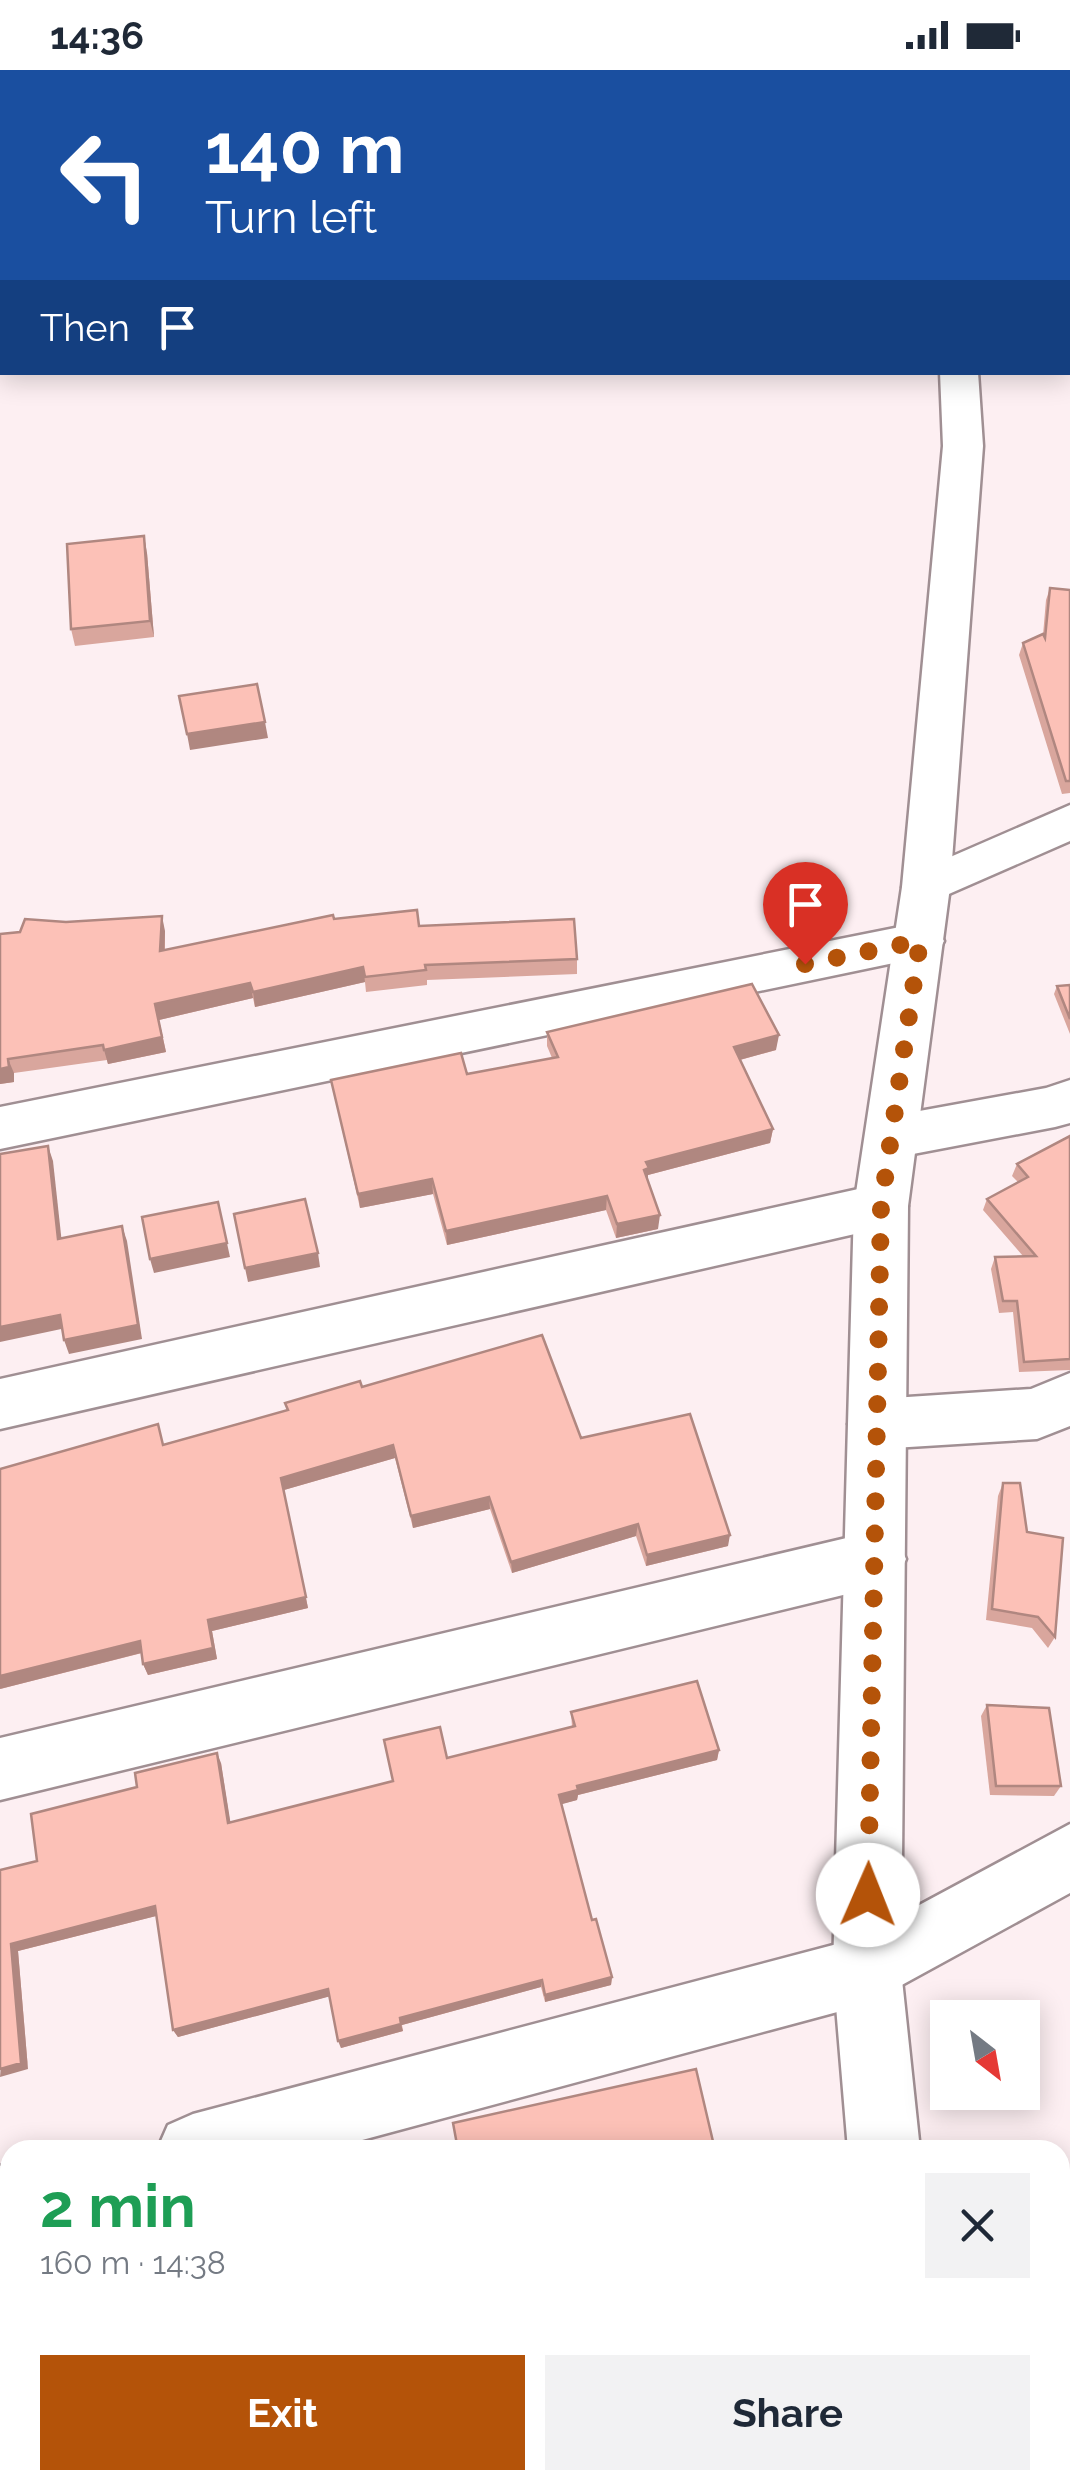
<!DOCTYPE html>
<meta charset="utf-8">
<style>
:root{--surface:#fff;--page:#f2f2f3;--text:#1f2937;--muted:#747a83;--accent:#b45309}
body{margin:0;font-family:Raleway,sans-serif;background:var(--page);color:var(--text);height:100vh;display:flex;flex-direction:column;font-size:38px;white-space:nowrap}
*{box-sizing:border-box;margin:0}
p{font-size:32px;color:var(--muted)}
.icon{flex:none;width:55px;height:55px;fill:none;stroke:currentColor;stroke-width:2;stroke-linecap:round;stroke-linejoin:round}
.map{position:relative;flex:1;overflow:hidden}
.drawer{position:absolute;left:0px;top:2070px;width:1070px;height:350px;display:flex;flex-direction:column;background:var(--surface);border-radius:30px 30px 0 0;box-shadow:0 5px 25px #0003}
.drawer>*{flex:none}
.guide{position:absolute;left:0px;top:0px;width:1070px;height:305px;box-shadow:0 5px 25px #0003;background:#1a4fa0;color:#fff;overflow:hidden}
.needle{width:65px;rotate:149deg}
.controls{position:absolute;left:930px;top:1930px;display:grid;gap:20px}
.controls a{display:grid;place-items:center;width:110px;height:110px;border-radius:0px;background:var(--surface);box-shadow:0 5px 25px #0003;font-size:50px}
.pin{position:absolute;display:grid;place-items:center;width:85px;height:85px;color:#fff;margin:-102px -42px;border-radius:50% 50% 50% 0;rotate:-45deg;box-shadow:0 0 10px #0007}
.pin .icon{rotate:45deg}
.me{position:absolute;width:110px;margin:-55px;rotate:1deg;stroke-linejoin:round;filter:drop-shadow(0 0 8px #0008)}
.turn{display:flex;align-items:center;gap:35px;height:210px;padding:0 40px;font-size:45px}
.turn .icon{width:130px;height:130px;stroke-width:2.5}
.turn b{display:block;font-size:70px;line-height:85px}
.then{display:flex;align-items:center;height:95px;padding:0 40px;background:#0003;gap:20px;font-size:38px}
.round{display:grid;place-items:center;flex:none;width:105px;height:105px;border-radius:0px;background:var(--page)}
.summary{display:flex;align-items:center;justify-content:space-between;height:170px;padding:0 40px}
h1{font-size:60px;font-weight:700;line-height:75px;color:#1e9e55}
.action{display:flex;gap:20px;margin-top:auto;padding:20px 40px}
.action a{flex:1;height:115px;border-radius:0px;background:var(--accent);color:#fff;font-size:40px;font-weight:700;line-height:115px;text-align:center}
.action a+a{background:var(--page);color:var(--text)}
.status{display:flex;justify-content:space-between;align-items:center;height:70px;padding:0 50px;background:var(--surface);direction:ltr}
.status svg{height:28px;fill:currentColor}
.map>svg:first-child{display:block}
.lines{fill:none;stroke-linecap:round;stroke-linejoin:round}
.street-casing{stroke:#a08f93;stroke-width:5}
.secondary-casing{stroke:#a08f93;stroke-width:5}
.street{fill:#fff;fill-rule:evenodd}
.secondary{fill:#fff;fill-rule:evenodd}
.wall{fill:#d9a69d}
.shaded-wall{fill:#b08780}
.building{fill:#fcc1b7;stroke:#b08780;stroke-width:2.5}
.route{stroke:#b45309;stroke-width:18;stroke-dasharray:0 32.4}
</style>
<div class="status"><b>14:36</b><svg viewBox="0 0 49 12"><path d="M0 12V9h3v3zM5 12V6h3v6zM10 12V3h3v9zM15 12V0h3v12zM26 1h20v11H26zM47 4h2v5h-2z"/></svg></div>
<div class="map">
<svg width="1070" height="2420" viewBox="0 0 1070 2420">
<rect width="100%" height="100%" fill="#fdeff2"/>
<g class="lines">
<defs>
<g id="street">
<rect x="0" y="252" width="2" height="22"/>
<polygon points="1070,735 1070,771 926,834 909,829 902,817 909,805"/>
<polygon points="920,853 937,858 944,871 937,884 0,1079 0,1037"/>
<polygon points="1070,1010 1070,1053 1055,1057 892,1088 873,1082 866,1067 873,1052 892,1046 1046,1018"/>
<polygon points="881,1114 900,1120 908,1136 900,1152 881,1158 0,1359 0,1309"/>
<polygon points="1070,1303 1070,1356 1037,1369 877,1379 857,1372 848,1354 857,1336 877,1329 1031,1319"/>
<polygon points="876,1461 897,1469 906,1489 897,1509 876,1517 0,1730 0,1668"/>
<polygon points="1070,1754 1070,1823 867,1934 325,2080 157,2080 168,2055 193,2044 856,1869"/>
<polygon points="10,2093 10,2165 0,2168 0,2096"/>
<polygon points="1070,2340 1070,2417 1057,2420 1039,2413 1036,2420 942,2420 946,2410 1060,2410 1060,2344"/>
</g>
<g id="secondary">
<rect x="954" y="0" width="32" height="2"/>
<polygon points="940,302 978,302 983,376 950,817 908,1136 901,1900 920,2080 848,2080 833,1900 854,1136 902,817 943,376"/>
<polygon points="912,2410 990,2410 993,2420 915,2420"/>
</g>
</defs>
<use href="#street" class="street-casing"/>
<use href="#secondary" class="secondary-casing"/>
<use href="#street" class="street"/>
<use href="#secondary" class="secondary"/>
</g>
<g class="wall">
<polygon points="751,0 785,0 784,2"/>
<polygon points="2,104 2,225 0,225 0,109"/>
<polygon points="147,483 154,567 75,576 71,559"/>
<polygon points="1050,518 1070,520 1070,723 1062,724 1019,585 1023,573 1043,565 1046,530"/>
<polygon points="334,849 419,856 577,889 577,904 427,910 427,915 366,922 365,912 255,937 253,928 159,950 166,982 108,994 107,990 14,1003 14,1012 0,1014 0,864 165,861 165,881"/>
<polygon points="1070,915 1070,964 1054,924 1057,916"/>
<polygon points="547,962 776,980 740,990 773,1059 770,1073 648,1105 648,1110 658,1159 616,1168 606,1140 447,1175 433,1124 360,1138 331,1010 467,1004 552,988 547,976"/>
<polygon points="1070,1066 1070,1300 1019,1302 1013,1242 999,1243 991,1199 995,1187 1023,1186 983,1140 987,1129 1018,1112 1012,1106 1017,1094"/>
<polygon points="362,1317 581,1368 728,1476 646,1496 636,1466 512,1503 490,1439 413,1458 395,1388 284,1420 308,1538 212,1561 217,1589 148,1605 143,1594 142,1583 0,1619 164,1374 287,1340"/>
<polygon points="1003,1413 1055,1567 1048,1578 1032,1558 986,1550 998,1426"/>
<polygon points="987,1635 1061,1716 1054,1726 990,1725 981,1646"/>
<polygon points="571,1642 719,1680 717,1690 578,1725 577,1730 561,1734 592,1850 612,1907 611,1915 545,1932 541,1917 402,1955 403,1961 341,1978 330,1926 178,1967 173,1960 156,1846 18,1881 28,1999 0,1800 37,1791 137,1717 221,1693 230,1752 393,1711 447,1688 572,1657"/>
</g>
<g class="shaded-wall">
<polygon points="144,466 147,483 154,567 150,551"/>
<polygon points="265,652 268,668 190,680 187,664"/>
<polygon points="162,846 165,861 164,897 160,881"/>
<polygon points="363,897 365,912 255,937 253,922"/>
<polygon points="250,913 253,928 159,950 166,982 108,994 104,980 155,934"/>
<polygon points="779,965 776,980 732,992 734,977"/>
<polygon points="8,989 14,1003 14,1012 0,1014 0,999"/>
<polygon points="773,1059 770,1073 648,1105 647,1112 643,1114 646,1092"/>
<polygon points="48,1076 53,1091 63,1183 58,1169"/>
<polygon points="432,1109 433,1124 360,1138 358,1124"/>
<polygon points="607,1126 606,1140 447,1175 446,1161"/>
<polygon points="218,1132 230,1187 154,1203 150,1189"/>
<polygon points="660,1145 658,1159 616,1168 617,1154"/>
<polygon points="122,1156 127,1171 142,1269 69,1284 64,1270"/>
<polygon points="318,1183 320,1197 248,1212 245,1198"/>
<polygon points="60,1245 66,1258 0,1272 0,1257"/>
<polygon points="393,1375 395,1388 284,1420 308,1538 212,1561 217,1589 148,1605 143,1594 208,1550 281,1408"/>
<polygon points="489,1427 490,1439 413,1458 411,1446"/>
<polygon points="638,1454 636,1466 512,1503 511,1492"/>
<polygon points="730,1465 728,1476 646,1496 647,1485"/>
<polygon points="140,1571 145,1582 0,1619 0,1606"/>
<polygon points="719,1680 717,1690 578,1725 577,1730 559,1735 559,1725 577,1716"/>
<polygon points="217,1683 221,1693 232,1762 228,1753"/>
<polygon points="155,1836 160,1845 18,1881 28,1999 0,2007 11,1874"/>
<polygon points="612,1907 611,1915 545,1932 545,1925"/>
<polygon points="542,1910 541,1917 402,1955 400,1948"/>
<polygon points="328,1919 331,1926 178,1967 173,1960"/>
<polygon points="401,1954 403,1961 341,1978 338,1971"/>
</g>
<g class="building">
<polygon points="2,104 2,202 0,202 0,109"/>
<polygon points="144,466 150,551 71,559 67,474"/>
<polygon points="1050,518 1070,520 1070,711 1066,711 1023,573 1043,564 1045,568"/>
<polygon points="257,614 265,652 187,664 179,626"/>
<polygon points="417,840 419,856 574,849 577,889 425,895 426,900 365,907 363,897 253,922 250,913 155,934 162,967 104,980 103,975 8,989 9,997 0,999 0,864 20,862 25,849 66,852 162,846 160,881 333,845 334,849"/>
<polygon points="752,914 779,965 734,977 773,1059 646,1092 649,1098 644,1100 660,1145 617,1154 607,1126 446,1161 432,1109 358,1124 331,1010 461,983 467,1004 558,987 547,962"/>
<polygon points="1070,915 1070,949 1057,916"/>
<polygon points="1070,1066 1070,1289 1024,1292 1017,1231 1003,1231 995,1187 1036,1186 987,1129 1028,1107 1017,1094"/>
<polygon points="48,1076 58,1169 122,1156 138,1255 64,1270 60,1245 0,1257 0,1084"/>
<polygon points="305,1129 318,1183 245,1198 234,1144"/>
<polygon points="218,1132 227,1173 150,1189 142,1147"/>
<polygon points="542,1265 581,1368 690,1344 730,1465 647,1485 638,1454 511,1492 489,1427 411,1446 393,1375 281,1408 306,1527 208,1550 213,1578 143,1594 140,1571 0,1606 0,1399 158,1354 163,1375 288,1340 285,1333 360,1311 362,1317"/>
<polygon points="1003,1413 1020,1413 1027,1462 1063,1468 1055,1567 1038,1547 992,1539"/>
<polygon points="697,1611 719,1680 577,1716 578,1720 559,1725 592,1850 596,1849 612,1907 545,1925 542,1910 400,1948 401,1954 338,1971 328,1919 173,1960 155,1836 11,1874 21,1993 0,1999 0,1800 37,1791 31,1744 137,1717 135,1703 217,1683 228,1753 393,1711 384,1670 440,1657 447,1688 575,1656 571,1642"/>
<polygon points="987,1635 1049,1638 1061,1716 996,1716"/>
<polygon points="696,1999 715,2080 458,2080 453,2053"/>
<polygon points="178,2410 356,2410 358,2420 179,2420"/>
</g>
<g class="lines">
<polyline class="route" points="805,894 920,871 881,1136 868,1825"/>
</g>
</svg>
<div class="controls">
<a><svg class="needle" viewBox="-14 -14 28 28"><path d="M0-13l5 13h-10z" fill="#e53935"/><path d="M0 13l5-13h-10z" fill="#747a83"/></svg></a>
</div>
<div class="pin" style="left:805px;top:894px;background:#d93025"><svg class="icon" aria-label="arrive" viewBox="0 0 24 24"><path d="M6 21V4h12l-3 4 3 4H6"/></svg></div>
<svg class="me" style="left:868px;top:1825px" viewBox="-20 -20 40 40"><circle r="19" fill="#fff"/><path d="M0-13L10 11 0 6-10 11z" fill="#b45309"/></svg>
<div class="guide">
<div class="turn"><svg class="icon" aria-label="left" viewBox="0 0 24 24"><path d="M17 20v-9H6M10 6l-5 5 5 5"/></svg><div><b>140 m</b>Turn left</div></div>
<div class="then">Then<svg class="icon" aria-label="arrive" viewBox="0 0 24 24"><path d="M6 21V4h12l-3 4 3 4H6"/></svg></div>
</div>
<section class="drawer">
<div class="summary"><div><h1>2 min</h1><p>160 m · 14:38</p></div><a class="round"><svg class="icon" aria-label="close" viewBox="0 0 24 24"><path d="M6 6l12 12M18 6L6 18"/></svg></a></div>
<div class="action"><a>Exit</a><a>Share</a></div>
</section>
</div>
